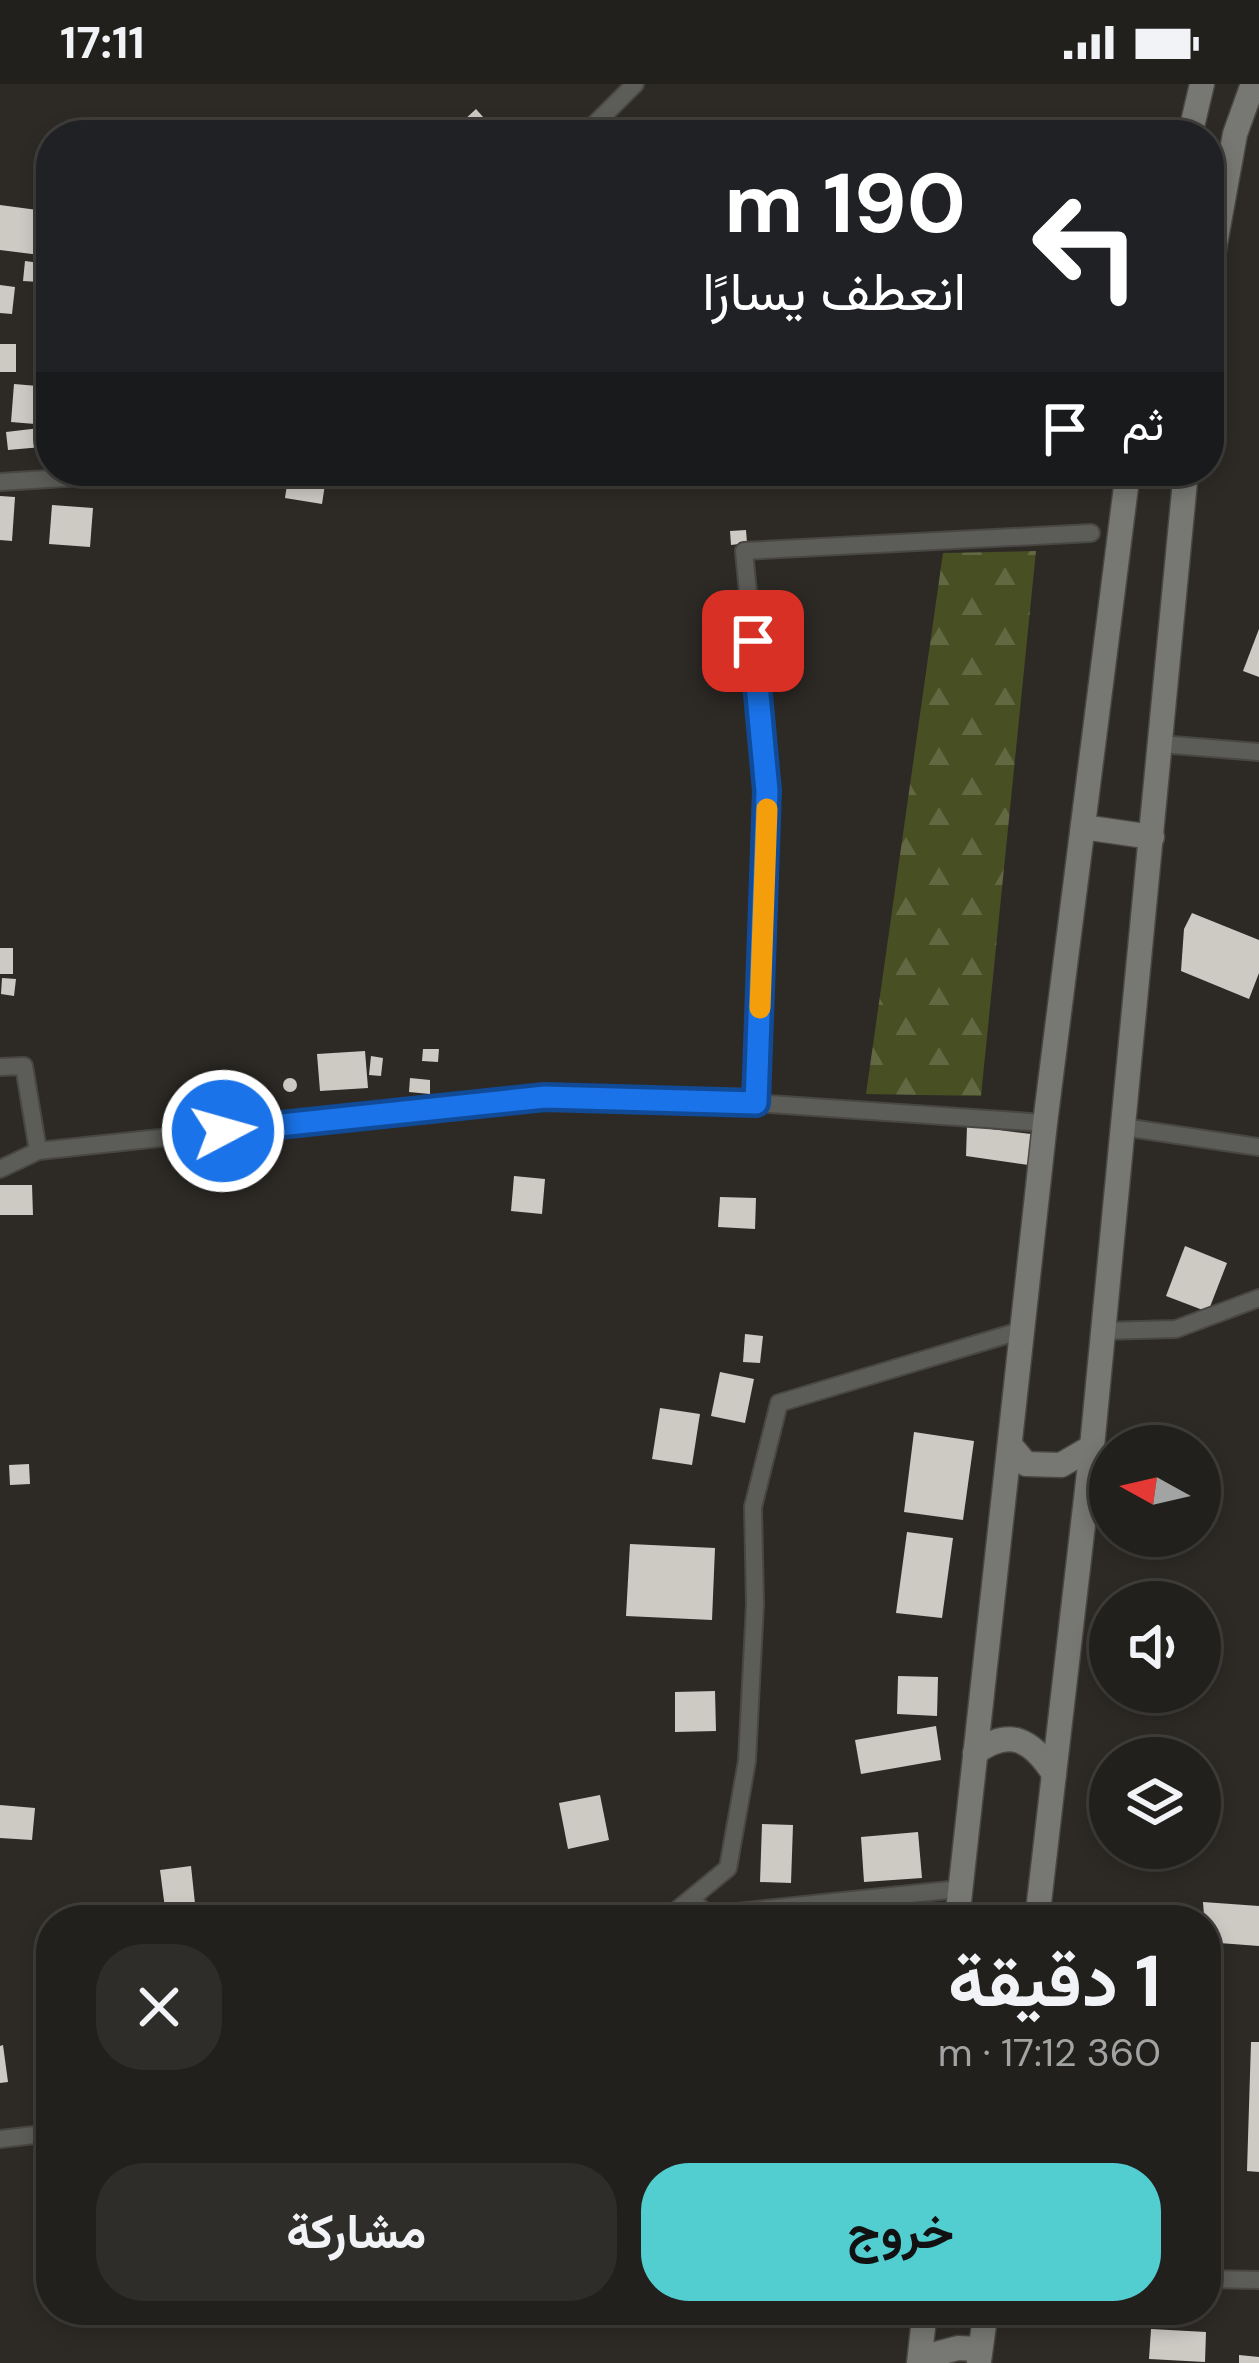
<!DOCTYPE html>
<html lang="ar">
<meta charset="utf-8">
<style>
:root{--surface:#22201c;--page:#2e2d29;--text:#f1f3f6;--muted:#a2a3a3;--line:#3f3e3b;--accent:#52cdd0}
body{margin:0;font-family:"DM Sans",Vazirmatn,sans-serif;background:var(--page);color:var(--text);direction:rtl;height:100vh;display:flex;flex-direction:column;font-size:45px;white-space:nowrap}
*{box-sizing:border-box;margin:0}
p{font-size:39px;color:var(--muted)}
.icon{flex:none;width:66px;height:66px;fill:none;stroke:currentColor;stroke-width:2;stroke-linecap:round;stroke-linejoin:round}
.map{position:relative;flex:1;overflow:hidden;direction:ltr}
.sheet{position:absolute;left:36px;top:1821px;width:1185px;height:420px;display:flex;flex-direction:column;background:var(--surface);border-radius:48px;box-shadow:0 6px 18px #0003,0 0 0 3px var(--line);direction:rtl}
.sheet>*{flex:none}
.banner{position:absolute;left:36px;top:36px;width:1188px;height:366px;border-radius:48px;box-shadow:0 6px 18px #0003,0 0 0 3px var(--line);direction:rtl;background:#202124;color:#fff;overflow:hidden}
.needle{width:78px;rotate:278deg}
.buttons{position:absolute;left:1089px;top:1341px;display:grid;gap:24px}
.buttons a{display:grid;place-items:center;width:132px;height:132px;border-radius:50%;background:var(--surface);box-shadow:0 6px 18px #0003,0 0 0 3px var(--line);font-size:60px}
.pin{position:absolute;display:grid;place-items:center;width:102px;height:102px;color:#fff;margin:-51px;border-radius:24px;box-shadow:0 6px 18px #0006}
.me{position:absolute;width:132px;margin:-66px;rotate:84deg;stroke-linejoin:round;filter:drop-shadow(0 0 9px #0008)}
.turn{display:flex;align-items:center;gap:42px;height:252px;padding:0 60px;font-size:54px}
.turn .icon{width:156px;height:156px;stroke-width:2.5}
.turn b{display:block;font-size:84px;line-height:102px}
.then{display:flex;align-items:center;height:114px;padding:0 60px;background:#0003;gap:24px;font-size:45px}
.round{display:grid;place-items:center;flex:none;width:126px;height:126px;border-radius:48px;background:var(--page)}
.overview{display:flex;align-items:center;justify-content:space-between;height:204px;padding:0 60px}
h1{font-size:72px;font-weight:700;line-height:90px}
.button{display:flex;gap:24px;margin-top:auto;padding:24px 60px}
.button a{flex:1;height:138px;border-radius:48px;background:var(--accent);color:#111;font-size:48px;font-weight:700;line-height:138px;text-align:center}
.button a+a{background:var(--page);color:var(--text)}
.status{display:flex;justify-content:space-between;align-items:center;height:84px;padding:0 60px;background:var(--surface);direction:ltr}
.status svg{height:33px;fill:currentColor}
.map>svg:first-child{display:block}
.forest{fill:url(#forest-firs)}
.building{fill:#cdcac4}
.lines{fill:none;stroke-linecap:round;stroke-linejoin:round}
.minor-casing{stroke:#494743;stroke-width:20}
.secondary-casing{stroke:#494743;stroke-width:27}
.minor{stroke:#5c5c59;stroke-width:16}
.secondary{stroke:#777773;stroke-width:24}
.route-casing{stroke:#114b97;stroke-width:30}
.route{stroke:#1a73e8;stroke-width:21}
.slow{stroke:#f59e0b;stroke-width:21}
</style>
<div class="status"><b>17:11</b><svg viewBox="0 0 49 12"><path d="M0 12V9h3v3zM5 12V6h3v6zM10 12V3h3v9zM15 12V0h3v12zM26 1h20v11H26zM47 4h2v5h-2z"/></svg></div>
<div class="map">
<svg width="1259" height="2279" viewBox="0 0 1259 2279">
<defs>
<pattern id="forest-firs" width="22" height="20" patternUnits="userSpaceOnUse" patternTransform="scale(3)"><rect width="22" height="20" fill="#484f23"/><path d="M5 1l3.5 6h-7zM16 11l3.5 6h-7z" fill="#626842"/></pattern>
</defs>
<rect width="100%" height="100%" fill="#2d2a26"/>
<polygon class="forest" points="1036,467 981,1012 866,1010 943,469"/>
<g class="building">
<polygon points="476,25 499,51 448,51"/>
<polygon points="0,121 45,127 40,171 0,166"/>
<polygon points="25,177 40,179 39,198 23,197"/>
<polygon points="0,201 15,203 12,230 0,229"/>
<rect x="0" y="260" width="16" height="28"/>
<polygon points="14,300 38,302 35,340 11,338"/>
<polygon points="40,344 42,363 8,366 6,348"/>
<polygon points="289,387 327,387 322,420 285,414"/>
<polygon points="0,412 15,413 12,457 0,456"/>
<polygon points="52,421 93,424 90,463 49,460"/>
<polygon points="746,446 747,459 731,461 730,447"/>
<polygon points="1259,545 1259,593 1243,587"/>
<polygon points="1192,829 1259,856 1259,889 1249,915 1181,887 1184,845"/>
<rect x="0" y="864" width="13" height="26"/>
<polygon points="2,894 16,895 14,912 1,910"/>
<polygon points="423,965 439,965 438,978 422,977"/>
<polygon points="365,967 368,1004 320,1007 317,970"/>
<polygon points="371,972 383,974 381,992 369,991"/>
<polygon points="410,994 430,996 430,1010 409,1008"/>
<circle cx="290" cy="1001" r="7"/>
<polygon points="967,1042 1031,1050 1029,1081 966,1072"/>
<polygon points="514,1092 545,1095 542,1130 511,1127"/>
<polygon points="0,1101 32,1101 33,1131 0,1131"/>
<polygon points="720,1113 756,1114 755,1145 718,1143"/>
<polygon points="1185,1162 1227,1179 1208,1228 1166,1212"/>
<polygon points="745,1250 763,1252 760,1279 743,1278"/>
<polygon points="720,1288 754,1295 745,1339 711,1332"/>
<polygon points="660,1324 700,1330 692,1381 652,1375"/>
<polygon points="914,1348 974,1357 963,1436 904,1428"/>
<polygon points="29,1380 30,1400 10,1401 9,1381"/>
<polygon points="907,1448 953,1454 942,1534 896,1529"/>
<polygon points="630,1460 715,1464 712,1536 626,1532"/>
<polygon points="898,1592 938,1593 937,1632 897,1630"/>
<polygon points="715,1607 716,1647 675,1648 675,1608"/>
<polygon points="936,1642 941,1676 861,1690 855,1656"/>
<polygon points="600,1711 609,1756 568,1765 559,1719"/>
<polygon points="0,1721 35,1724 32,1756 0,1754"/>
<polygon points="762,1740 793,1741 791,1799 760,1798"/>
<polygon points="918,1748 922,1794 864,1798 861,1753"/>
<polygon points="191,1782 196,1829 166,1832 160,1786"/>
<polygon points="1203,1818 1259,1822 1259,1862 1206,1858"/>
<polygon points="1251,1958 1259,1958 1259,2088 1247,2087"/>
<polygon points="3,1961 8,1998 0,1999 0,1962"/>
<polygon points="1151,2245 1206,2248 1205,2278 1149,2275"/>
<polygon points="1239,2271 1259,2273 1259,2279 1239,2279"/>
</g>
<g class="lines">
<defs>
<g id="minor">
<polyline points="584,51 635,0"/>
<polyline points="0,398 175,387"/>
<polyline points="1160,660 1259,668"/>
<polyline points="0,983 24,982 38,1067"/>
<polyline points="756,1019 767,707 744,467 1091,449"/>
<polyline points="1123,1043 1259,1063"/>
<polyline points="0,1085 38,1067 545,1013 756,1019 1045,1039"/>
<polyline points="1103,1247 1176,1245 1259,1214"/>
<polyline points="691,1815 708,1831 959,1805"/>
<polyline points="665,1836 728,1784 747,1677 755,1520 753,1423 779,1319 1023,1246"/>
<polyline points="0,2055 51,2049"/>
<polyline points="1206,2195 1259,2196"/>
</g>
<g id="secondary">
<polyline points="1190,51 1202,0"/>
<polyline points="1209,193 1235,50 1253,0"/>
<polyline points="1083,743 1152,753"/>
<polyline points="1010,1361 1026,1380 1061,1381 1092,1363"/>
<path d="M975,1669C1010,1643 1032,1656 1054,1690"/>
<polyline points="957,1836 1045,1039 1128,387"/>
<polyline points="1037,1836 1092,1363 1186,387"/>
<polyline points="920,2274 958,2264 980,2265"/>
<polyline points="979,2277 986,2226"/>
<polyline points="919,2279 925,2226"/>
</g>
</defs>
<use href="#minor" class="minor-casing"/>
<use href="#secondary" class="secondary-casing"/>
<use href="#minor" class="minor"/>
<use href="#secondary" class="secondary"/>
</g>
<g class="lines">
<defs>
<polyline id="route" points="223,1047 545,1013 756,1019 767,707 753,557"/>
</defs>
<use href="#route" class="route-casing"/>
<use href="#route" class="route"/>
<polyline class="slow" points="760,924 767,725"/>
</g>
</svg>
<div class="buttons">
<a><svg class="needle" viewBox="-14 -14 28 28"><path d="M0-13l5 13h-10z" fill="#e53935"/><path d="M0 13l5-13h-10z" fill="#a2a3a3"/></svg></a>
<a><svg class="icon" aria-label="sound" viewBox="0 0 24 24"><path d="M4 9h4l5-4v14l-5-4H4zM17 9q2 3 0 6"/></svg></a>
<a><svg class="icon" aria-label="layers" viewBox="0 0 24 24"><path d="M12 4l9 5-9 5-9-5zM3 14l9 5 9-5"/></svg></a>
</div>
<div class="pin" style="left:753px;top:557px;background:#d93025"><svg class="icon" aria-label="arrive" viewBox="0 0 24 24"><path d="M6 21V4h12l-3 4 3 4H6"/></svg></div>
<svg class="me" style="left:223px;top:1047px" viewBox="-20 -20 40 40"><circle r="17" fill="#1a73e8" stroke="#fff" stroke-width="3"/><path d="M0-11L8 9 0 5-8 9z" fill="#fff"/></svg>
<div class="banner">
<div class="turn"><svg class="icon" aria-label="left" viewBox="0 0 24 24"><path d="M17 20v-9H6M10 6l-5 5 5 5"/></svg><div><b>190 m</b>انعطف يسارًا</div></div>
<div class="then">ثم<svg class="icon" aria-label="arrive" viewBox="0 0 24 24"><path d="M6 21V4h12l-3 4 3 4H6"/></svg></div>
</div>
<section class="sheet">
<div class="overview"><div><h1>1 دقيقة</h1><p>360 m · 17:12</p></div><a class="round"><svg class="icon" aria-label="close" viewBox="0 0 24 24"><path d="M6 6l12 12M18 6L6 18"/></svg></a></div>
<div class="button"><a>خروج</a><a>مشاركة</a></div>
</section>
</div>
